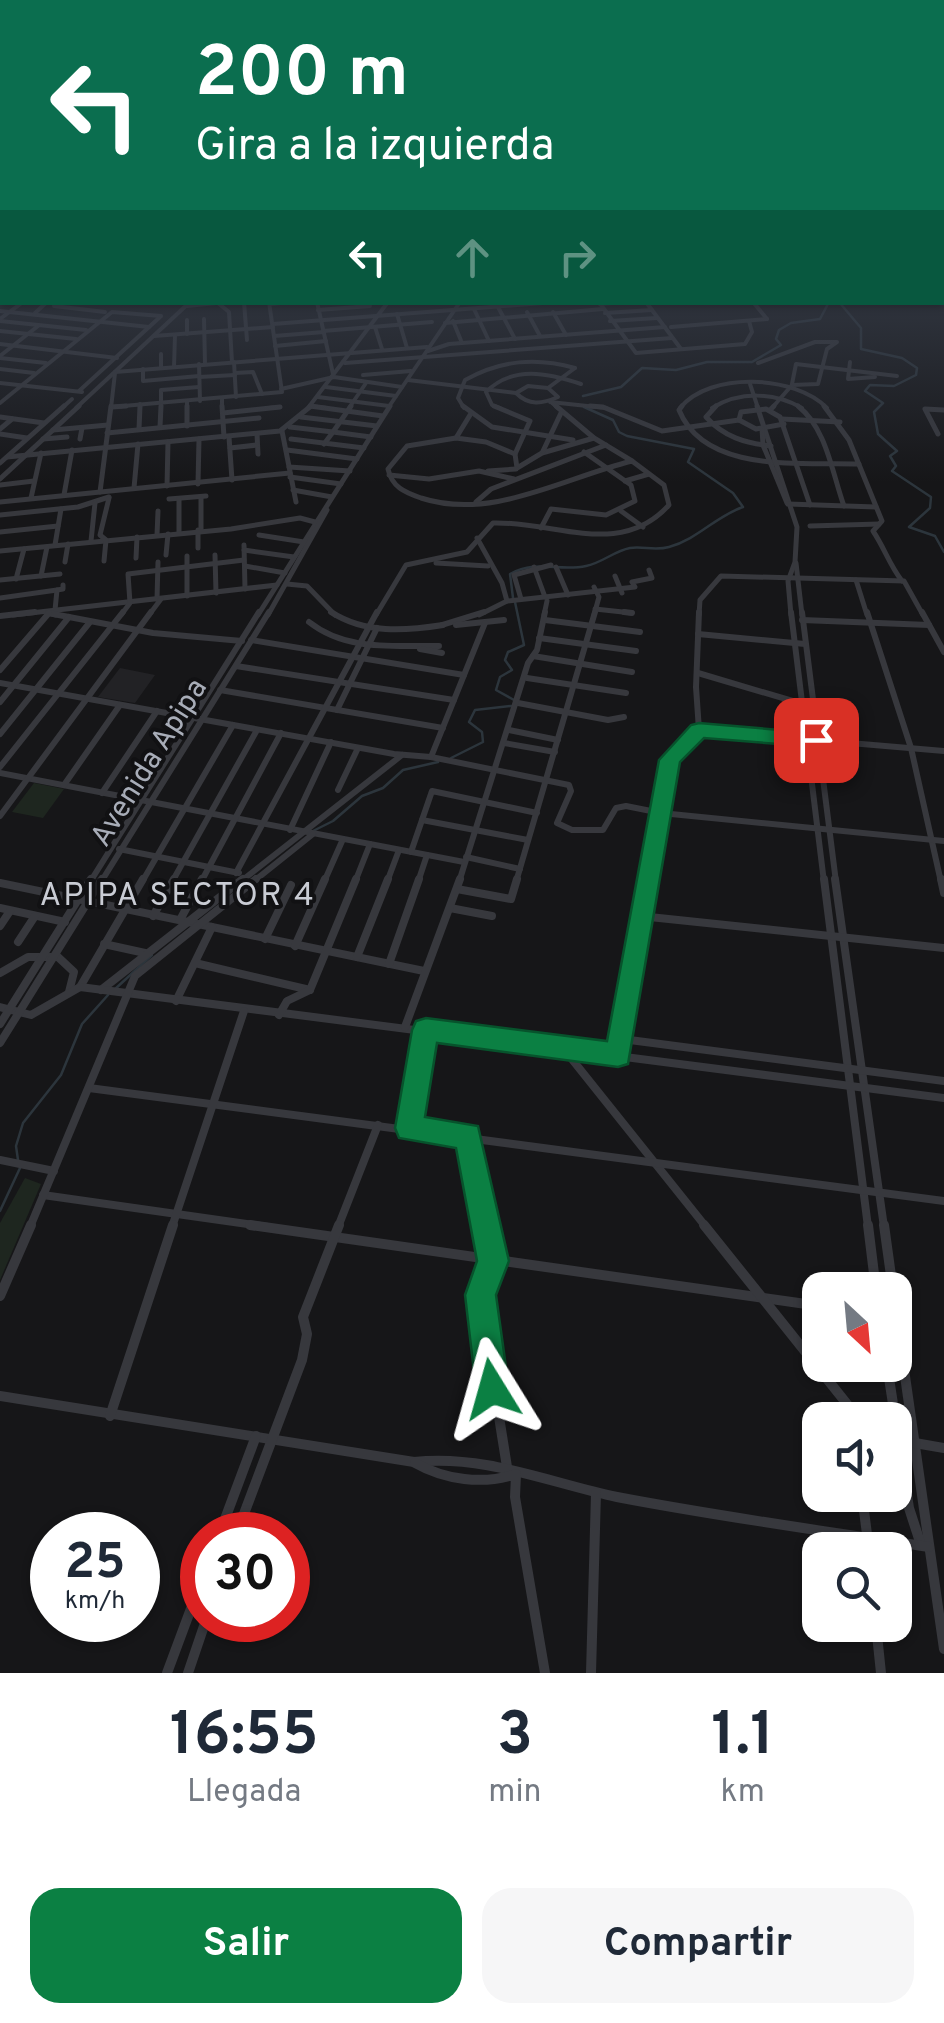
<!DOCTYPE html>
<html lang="es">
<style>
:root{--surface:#fff;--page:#f6f6f7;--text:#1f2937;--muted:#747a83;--accent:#0b8043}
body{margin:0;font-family:Overpass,sans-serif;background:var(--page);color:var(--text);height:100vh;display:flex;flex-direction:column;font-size:38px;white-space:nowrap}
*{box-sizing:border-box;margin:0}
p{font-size:32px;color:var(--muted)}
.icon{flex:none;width:55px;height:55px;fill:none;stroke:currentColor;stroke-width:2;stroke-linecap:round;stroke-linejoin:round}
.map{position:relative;height:1673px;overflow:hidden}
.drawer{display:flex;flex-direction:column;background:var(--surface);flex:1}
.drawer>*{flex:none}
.guide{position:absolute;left:0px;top:0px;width:945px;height:305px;box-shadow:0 2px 8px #0004;background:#0b6e4f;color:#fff;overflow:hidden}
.needle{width:65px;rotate:154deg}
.fabs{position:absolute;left:802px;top:1272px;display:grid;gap:20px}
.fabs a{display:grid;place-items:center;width:110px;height:110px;border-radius:20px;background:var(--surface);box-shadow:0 2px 8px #0004;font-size:50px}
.speed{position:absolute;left:30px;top:1512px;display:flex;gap:20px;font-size:50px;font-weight:700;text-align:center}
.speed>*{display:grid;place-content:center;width:130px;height:130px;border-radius:50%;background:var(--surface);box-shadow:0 2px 8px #0004;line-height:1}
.speed small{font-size:25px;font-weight:400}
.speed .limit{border:15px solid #d22;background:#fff;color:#111}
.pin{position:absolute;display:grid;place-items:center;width:85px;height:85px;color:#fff;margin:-42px;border-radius:20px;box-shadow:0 5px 15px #0006}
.me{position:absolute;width:110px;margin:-55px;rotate:352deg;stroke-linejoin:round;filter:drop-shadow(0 0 8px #0008)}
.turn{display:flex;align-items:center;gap:35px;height:210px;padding:0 30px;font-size:45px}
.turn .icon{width:130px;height:130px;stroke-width:2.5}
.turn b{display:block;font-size:70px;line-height:85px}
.lanes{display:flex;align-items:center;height:95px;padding:0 30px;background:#0003;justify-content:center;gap:50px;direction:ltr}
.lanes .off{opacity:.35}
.eta{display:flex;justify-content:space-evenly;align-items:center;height:170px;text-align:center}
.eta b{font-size:60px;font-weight:700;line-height:70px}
.primary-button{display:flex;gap:20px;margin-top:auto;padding:20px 30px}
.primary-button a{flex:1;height:115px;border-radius:30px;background:var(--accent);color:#fff;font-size:40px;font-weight:700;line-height:115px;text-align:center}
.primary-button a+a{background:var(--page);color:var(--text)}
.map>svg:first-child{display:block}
.built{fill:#222225}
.green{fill:#1e261f}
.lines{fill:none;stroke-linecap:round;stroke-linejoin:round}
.stream{stroke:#2c353c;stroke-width:2.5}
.minor-far4{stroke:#37383d;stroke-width:4}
.minor-far3{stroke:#37383d;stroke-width:5}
.minor-far2{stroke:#37383d;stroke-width:6}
.minor-far1{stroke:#37383d;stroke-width:8}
.minor{stroke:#37383d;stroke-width:10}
.route{fill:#0b8043;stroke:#07532c;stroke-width:2.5}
.labels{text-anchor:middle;stroke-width:8;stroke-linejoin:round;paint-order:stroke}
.street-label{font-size:30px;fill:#a8adb8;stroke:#111113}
.neighbourhood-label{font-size:32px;letter-spacing:2.5px;fill:#c9ccd4;stroke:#111113}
</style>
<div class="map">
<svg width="944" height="1673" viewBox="0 0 944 1673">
<rect width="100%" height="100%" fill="#161618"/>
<polygon class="built" points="120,668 155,675 135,703 98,697"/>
<g class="green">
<polygon points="34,783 64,789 43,818 12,812"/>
<polygon points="25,1178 41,1184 0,1280 0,1223"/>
</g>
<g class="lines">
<g class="stream">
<polyline points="839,302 861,328 861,349 902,358 917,368 916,375 894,386 870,385 865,391 883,403 874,412 878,434 897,451 890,456 896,466 892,471 931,497 930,508 909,527 935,536 944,552"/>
<polyline points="583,396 621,387 642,368 676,370 707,362 752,362 781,345 776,339 779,330 791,323 820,319 829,302"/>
<path d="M513,598L510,574C537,559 559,572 586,566C602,563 614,551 630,548C643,546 655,551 669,547C698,539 716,516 743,507L733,493L688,462L694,449L627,436L619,432L613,420L584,407"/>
<polyline points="514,700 496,690 500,677 512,670 505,660 508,652 524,645 515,602"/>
<polyline points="451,758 483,742 482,732 469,722 475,710 511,706"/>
<polyline points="313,831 333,821 362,796 383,788 403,770 438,762"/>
<polyline points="114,990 152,955"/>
<polyline points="18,1160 16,1146 23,1123 61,1075 82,1024 108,995"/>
<polyline points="0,1211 20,1168"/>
</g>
<g class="minor-far4">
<polyline points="0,298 2,292"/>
<polyline points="244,302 247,340"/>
<polyline points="317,302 333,374"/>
<polyline points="599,302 636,353 745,344 752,332 749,321"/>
<polyline points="646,302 681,349"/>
<polyline points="753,302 767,319"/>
<polyline points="218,303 229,312 232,362"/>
<polyline points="270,304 291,302"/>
<polyline points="600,304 624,302"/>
<polyline points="54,306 105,312"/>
<polyline points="187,306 226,302"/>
<polyline points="498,307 515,339"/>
<polyline points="474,309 489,341"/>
<polyline points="318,310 370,306"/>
<polyline points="0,311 149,327"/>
<polyline points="527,312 540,336"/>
<polyline points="553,312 566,335"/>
<polyline points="35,313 47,302"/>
<polyline points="605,313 652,310"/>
<polyline points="397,314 407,348"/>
<polyline points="0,319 23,302"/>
<polyline points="204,319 205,364"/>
<polyline points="187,320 187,334"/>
<polyline points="0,321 86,330"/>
<polyline points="453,321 462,343"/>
<polyline points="610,321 657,318"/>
<polyline points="445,323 603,309"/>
<polyline points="273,324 555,302"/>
<polyline points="375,327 382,349"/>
<polyline points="671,327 767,319"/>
<polyline points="0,331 76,339"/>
<polyline points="323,331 432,322"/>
<polyline points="154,336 273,327"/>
<polyline points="274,336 324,332"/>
<polyline points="0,344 117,358"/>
<polyline points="275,346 326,341"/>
<polyline points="428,351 449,344 665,327"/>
<polyline points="161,354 161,368"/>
<polyline points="0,356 38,326"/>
<polyline points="0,358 46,363"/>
<polyline points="234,362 236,397"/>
<polyline points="850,362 848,379 875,377"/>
<polyline points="345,363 672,338"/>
<polyline points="758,363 815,342 837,342 827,349 818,384 792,385 772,408"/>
<polyline points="199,364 200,401"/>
<polyline points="174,367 175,335"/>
<polyline points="0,369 34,373"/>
<polyline points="143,369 143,381 199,376"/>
<polyline points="115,372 427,347"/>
<polyline points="235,373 253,372 262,394"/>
<polyline points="363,375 411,371"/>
<polyline points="199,377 235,375"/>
<polyline points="408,380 516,393"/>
<polyline points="0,383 82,392"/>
<polyline points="750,384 758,408"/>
<polyline points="792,384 796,364 897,376"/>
<path d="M528,386L548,388L558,397C542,404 529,406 516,393Z"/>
<polyline points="326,387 396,396"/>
<polyline points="548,388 575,368"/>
<polyline points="281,389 334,377 402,387"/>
<polyline points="79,391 160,317"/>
<polyline points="318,397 389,406"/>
<polyline points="222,399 222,408"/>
<polyline points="187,401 187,408"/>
<polyline points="550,402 606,408"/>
<polyline points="551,402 558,408"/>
<polyline points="0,403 112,312 161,316"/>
<polyline points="310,406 327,408"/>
<polyline points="112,407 282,392 269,302"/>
<polyline points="62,408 72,399"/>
<polyline points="76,408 190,302"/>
<polyline points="111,408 115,373"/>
<polyline points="140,408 140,404"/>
<polyline points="161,408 161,390 199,387"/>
<polyline points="268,408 280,407"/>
<polyline points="308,408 388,302"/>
<polyline points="349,408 366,383"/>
<polyline points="388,408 460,302"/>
<path d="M464,408L458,398L465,380C501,360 536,357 575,368"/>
<path d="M500,408L492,405L486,392C513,365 548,373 581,384"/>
<path d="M680,408C710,371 795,375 827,408"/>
<path d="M712,408C740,391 774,392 802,408"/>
</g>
<g class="minor-far3">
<polyline points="187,406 187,426"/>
<polyline points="222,406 224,437"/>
<polyline points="310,406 383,416"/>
<polyline points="463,406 492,427 573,440"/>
<polyline points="494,406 530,421 515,454"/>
<polyline points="556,406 594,438 632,461"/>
<polyline points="590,406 603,407 662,431 739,420 756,429 784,424"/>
<path d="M682,406L679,410C705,474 801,462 859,464"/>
<path d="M716,406L706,417C724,437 745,443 771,446"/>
<polyline points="757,406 797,527 795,562 788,581 791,615"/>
<path d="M798,406C827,429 832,473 844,506"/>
<path d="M824,406L849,440L882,521L873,531C885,549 889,564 902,581"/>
<polyline points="112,407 126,406"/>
<polyline points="770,410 774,406"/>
<polyline points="223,413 280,407"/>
<polyline points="470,415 456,438 486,442 515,454 517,468 542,453 594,438"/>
<polyline points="0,417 44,423"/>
<polyline points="301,417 377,426"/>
<polyline points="782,419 840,422"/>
<polyline points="739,420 741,412 766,409 780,417 810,505"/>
<polyline points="160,427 161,406"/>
<polyline points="290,427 333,432 351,406"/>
<polyline points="762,428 763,445 787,503"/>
<polyline points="0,429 12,419"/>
<polyline points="139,429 140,406"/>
<polyline points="53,430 108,425"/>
<polyline points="282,431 296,502"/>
<polyline points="107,433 259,418"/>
<polyline points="0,434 27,438"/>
<polyline points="257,434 258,454"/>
<polyline points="938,434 925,409 944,410"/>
<polyline points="229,437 232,480"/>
<polyline points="43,439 67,437"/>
<polyline points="80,439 82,428"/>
<polyline points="291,439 364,448"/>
<polyline points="324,444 333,432 371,437"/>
<polyline points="230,448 257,445"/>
<polyline points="287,450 357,459"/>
<polyline points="543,451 561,413"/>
<polyline points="7,457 280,431 311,406"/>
<polyline points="0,463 64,406"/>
<polyline points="289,467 350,471"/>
<polyline points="488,471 516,469"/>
<polyline points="389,475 429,479 479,471 514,479"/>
<polyline points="290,477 341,484"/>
<polyline points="0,479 79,406"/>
<polyline points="625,481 649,474"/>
<polyline points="198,484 199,439"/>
<polyline points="0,485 34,481"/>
<polyline points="167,486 168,442"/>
<polyline points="134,488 138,444"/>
<polyline points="293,490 332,497"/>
<polyline points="100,492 111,406"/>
<polyline points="64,495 72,450"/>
<polyline points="201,497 201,530"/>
<polyline points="31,498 41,453"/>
<polyline points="169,499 206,496"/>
<polyline points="179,499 179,532"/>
<polyline points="0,502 290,473"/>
<polyline points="476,502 491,489 606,445"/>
<polyline points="788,504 876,507"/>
<polyline points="621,511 643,527"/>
<polyline points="0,515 78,507 109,497"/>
<polyline points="810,526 879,524"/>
<polyline points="541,528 551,509 606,515 635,501 631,485 584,452"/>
<polyline points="198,530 198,548"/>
<polyline points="0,532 58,526"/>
<polyline points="157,535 158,511"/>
<polyline points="259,535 304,542"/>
<polyline points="477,538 502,583 507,601"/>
<polyline points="91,541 95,503"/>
<polyline points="55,545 61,509"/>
<polyline points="244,545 245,589"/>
<polyline points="244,550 294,557"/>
<polyline points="0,551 231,529 300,518 315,522"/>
<polyline points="166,555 168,534"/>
<polyline points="215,555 216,593"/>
<polyline points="187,556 187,596"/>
<polyline points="136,558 137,537"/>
<polyline points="104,561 106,540 100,535 109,498"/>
<polyline points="65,562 68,544"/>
<polyline points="436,563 488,566"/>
<polyline points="796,563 802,615"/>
<polyline points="245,566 285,573"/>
<polyline points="534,567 545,597"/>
<polyline points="556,567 568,595"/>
<polyline points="41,576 47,547"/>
<polyline points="615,576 622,593"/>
<polyline points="16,579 24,549"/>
<polyline points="0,580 60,574"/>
<polyline points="856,580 867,615"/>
<polyline points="287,584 307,586 335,615"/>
<polyline points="0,598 57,590"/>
<polyline points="157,599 158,562"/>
<polyline points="521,599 514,575 551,565"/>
<polyline points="595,609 632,613"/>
<polyline points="55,610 57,590 63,589 63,585"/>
<polyline points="48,613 56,615"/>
<polyline points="13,615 277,585"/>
<polyline points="121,615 130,603 128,574 244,560"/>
<polyline points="149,615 161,599"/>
<polyline points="258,615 390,406"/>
<polyline points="268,615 327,510"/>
<path d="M376,615L406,565L467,552L493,523C556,521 620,559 669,505L664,485L632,461C563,478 492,521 421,498C404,492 392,487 388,469L407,446L456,438"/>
<polyline points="479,615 507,601 635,587 632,582 652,578 649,570"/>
<polyline points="544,615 547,601"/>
<polyline points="594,615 599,597 594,587"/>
<polyline points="699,615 700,600 721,576 904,581 923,615"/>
</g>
<g class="minor-far2">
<path d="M331,612C365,634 405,631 443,625"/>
<polyline points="624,612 632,613"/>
<polyline points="791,612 824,882"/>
<polyline points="802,612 836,882"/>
<polyline points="867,612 911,748 941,882"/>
<polyline points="922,612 944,652"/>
<polyline points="48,613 153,633 242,641"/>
<polyline points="0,616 35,612"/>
<polyline points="545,620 640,632"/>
<polyline points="802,620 929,625"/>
<path d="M309,622C347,652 394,645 439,646"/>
<polyline points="442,625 484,612"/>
<polyline points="456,625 504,620"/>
<polyline points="698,634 805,644"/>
<polyline points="539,638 636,651"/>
<polyline points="251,640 464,675"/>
<polyline points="420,649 442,653"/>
<polyline points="533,656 632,672"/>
<polyline points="236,666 454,700"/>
<polyline points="0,670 49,613"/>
<polyline points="698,673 813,707"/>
<polyline points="527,678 626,693"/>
<polyline points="0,683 394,754 431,757 569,785 571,791 557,823 572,830 603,830 616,808 626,806 661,813 944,841"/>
<polyline points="220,690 443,728"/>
<polyline points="0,702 69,617"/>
<polyline points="518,703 608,720 624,717"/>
<polyline points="337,710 377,628"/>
<polyline points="509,730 558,740"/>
<polyline points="699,730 696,687 699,612"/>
<polyline points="0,734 90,622"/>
<polyline points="504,743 555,752"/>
<polyline points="431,757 485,623"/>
<polyline points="0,767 123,612"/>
<polyline points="0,773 464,862"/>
<polyline points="64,785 120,705"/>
<polyline points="338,790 358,748"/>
<polyline points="102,793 157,711"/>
<polyline points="0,816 151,612"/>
<polyline points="422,820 528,840"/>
<polyline points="290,830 331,742"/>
<polyline points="119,849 239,873"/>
<polyline points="411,852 432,791 537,813"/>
<polyline points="466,857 520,869"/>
<polyline points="236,873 377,612"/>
<polyline points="90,882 259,612"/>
<polyline points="101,882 269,612"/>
<polyline points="142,882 233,725"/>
<polyline points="172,882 257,730"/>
<polyline points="201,882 281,733"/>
<polyline points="240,882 402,755"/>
<polyline points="253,882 313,834"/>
<polyline points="324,882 343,839"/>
<polyline points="355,882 370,844"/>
<polyline points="387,882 399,850"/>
<polyline points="418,882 427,855"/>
<polyline points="459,882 528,663 537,650 545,612"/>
<polyline points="516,882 595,612"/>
<polyline points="649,882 670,760 699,730 944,751"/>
</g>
<g class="minor-far1">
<polyline points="824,879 868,1227"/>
<polyline points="835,879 884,1227"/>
<polyline points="941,879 944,893"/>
<polyline points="0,883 424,971"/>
<polyline points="457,889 511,899 517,879"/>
<polyline points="0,908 65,922"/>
<polyline points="450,908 492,916"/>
<polyline points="153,916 174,879"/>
<polyline points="640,916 944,948"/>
<polyline points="180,920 202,879"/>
<polyline points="0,926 10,911"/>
<polyline points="265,939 291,885"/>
<polyline points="18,942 35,916"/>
<polyline points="104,944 145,953"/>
<polyline points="295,946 325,879"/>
<polyline points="357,957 388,879"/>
<polyline points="195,963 310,990"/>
<polyline points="389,964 419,879"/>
<polyline points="0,973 28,957 58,957 74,972 69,992"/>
<polyline points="80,987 143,879"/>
<polyline points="101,990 243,879"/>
<polyline points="176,1001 212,927"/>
<polyline points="0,1007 31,1015 80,987 944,1098"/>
<polyline points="279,1015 287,1001 310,990 356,879"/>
<polyline points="0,1024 91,879"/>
<polyline points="405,1027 460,879"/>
<polyline points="622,1039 944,1081"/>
<polyline points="0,1043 102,879"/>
<polyline points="563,1048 706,1227"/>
<polyline points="618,1055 649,879"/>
<polyline points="89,1088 944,1201"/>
<polyline points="409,1128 426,1030"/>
<polyline points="468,1136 486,1227"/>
<polyline points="0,1160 54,1171"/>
<polyline points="43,1195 268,1227"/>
<polyline points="30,1227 135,976 256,879"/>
<polyline points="172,1227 244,1011"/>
<polyline points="338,1227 378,1125"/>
</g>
<g class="minor">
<polyline points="250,1225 820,1306"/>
<polyline points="486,1225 493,1261 482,1282 481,1304 507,1467"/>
<polyline points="704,1225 851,1409 853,1420"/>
<polyline points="868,1225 876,1290"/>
<polyline points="884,1225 893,1290"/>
<polyline points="0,1296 31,1225"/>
<polyline points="895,1306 944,1649"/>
<polyline points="887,1365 909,1508 921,1545"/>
<path d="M0,1396L414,1462C484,1454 550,1483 617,1497C721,1517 825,1531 929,1547"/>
<polyline points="110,1416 173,1225"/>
<polyline points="915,1443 944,1448"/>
<path d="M415,1463C445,1480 483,1485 516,1474L515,1497L545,1673"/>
<polyline points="862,1495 869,1550"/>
<polyline points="219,1535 256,1436"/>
<polyline points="236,1535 302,1360 307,1334 303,1317 339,1225"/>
<polyline points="876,1625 881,1673"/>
<polyline points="167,1673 202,1579"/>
<polyline points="188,1673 206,1620"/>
<polyline points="591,1673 596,1493"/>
</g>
</g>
<linearGradient id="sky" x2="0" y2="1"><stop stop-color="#0c0c0d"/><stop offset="0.51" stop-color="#363c48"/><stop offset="1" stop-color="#363c48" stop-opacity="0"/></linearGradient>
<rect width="944" height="482" fill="url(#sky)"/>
<polygon class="route" points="699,723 816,733 826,740 816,747 704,738 680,762 628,1064 618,1067 437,1043 425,1117 478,1126 509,1261 496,1295 509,1389 504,1401 492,1406 481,1401 476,1389 465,1295 477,1261 456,1148 399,1138 395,1128 412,1030 416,1021 426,1018 607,1041 659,760 691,725"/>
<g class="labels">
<g class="street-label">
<text transform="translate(148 762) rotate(-58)" y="10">Avenida Apipa</text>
</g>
<g class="neighbourhood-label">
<text x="178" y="905">APIPA SECTOR 4</text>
</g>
</g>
</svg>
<div class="fabs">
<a><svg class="needle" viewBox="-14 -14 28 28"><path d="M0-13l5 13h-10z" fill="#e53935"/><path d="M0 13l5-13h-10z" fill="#747a83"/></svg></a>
<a><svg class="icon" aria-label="sound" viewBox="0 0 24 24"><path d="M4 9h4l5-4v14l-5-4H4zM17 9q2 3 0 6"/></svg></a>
<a><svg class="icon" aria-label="search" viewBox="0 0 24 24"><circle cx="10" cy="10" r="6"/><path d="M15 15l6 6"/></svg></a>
</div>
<div class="speed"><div>25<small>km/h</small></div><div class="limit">30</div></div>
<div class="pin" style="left:816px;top:740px;background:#d93025"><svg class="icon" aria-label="arrive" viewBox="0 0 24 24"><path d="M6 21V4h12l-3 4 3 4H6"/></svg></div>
<svg class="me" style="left:492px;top:1389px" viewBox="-20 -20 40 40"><path d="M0-17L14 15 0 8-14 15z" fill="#0b8043" stroke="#fff" stroke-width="4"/></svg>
<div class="guide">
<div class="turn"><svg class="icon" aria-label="left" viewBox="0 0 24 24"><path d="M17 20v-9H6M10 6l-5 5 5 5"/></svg><div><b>200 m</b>Gira a la izquierda</div></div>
<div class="lanes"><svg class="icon" aria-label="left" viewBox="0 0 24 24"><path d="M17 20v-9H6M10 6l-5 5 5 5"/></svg><svg class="icon off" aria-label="ahead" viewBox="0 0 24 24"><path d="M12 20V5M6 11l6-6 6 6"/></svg><svg class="icon off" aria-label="right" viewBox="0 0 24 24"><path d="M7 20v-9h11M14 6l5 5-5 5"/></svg></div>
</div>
</div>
<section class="drawer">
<div class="eta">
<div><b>16:55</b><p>Llegada</p></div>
<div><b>3</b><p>min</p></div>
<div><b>1.1</b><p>km</p></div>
</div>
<div class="primary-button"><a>Salir</a><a>Compartir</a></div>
</section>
